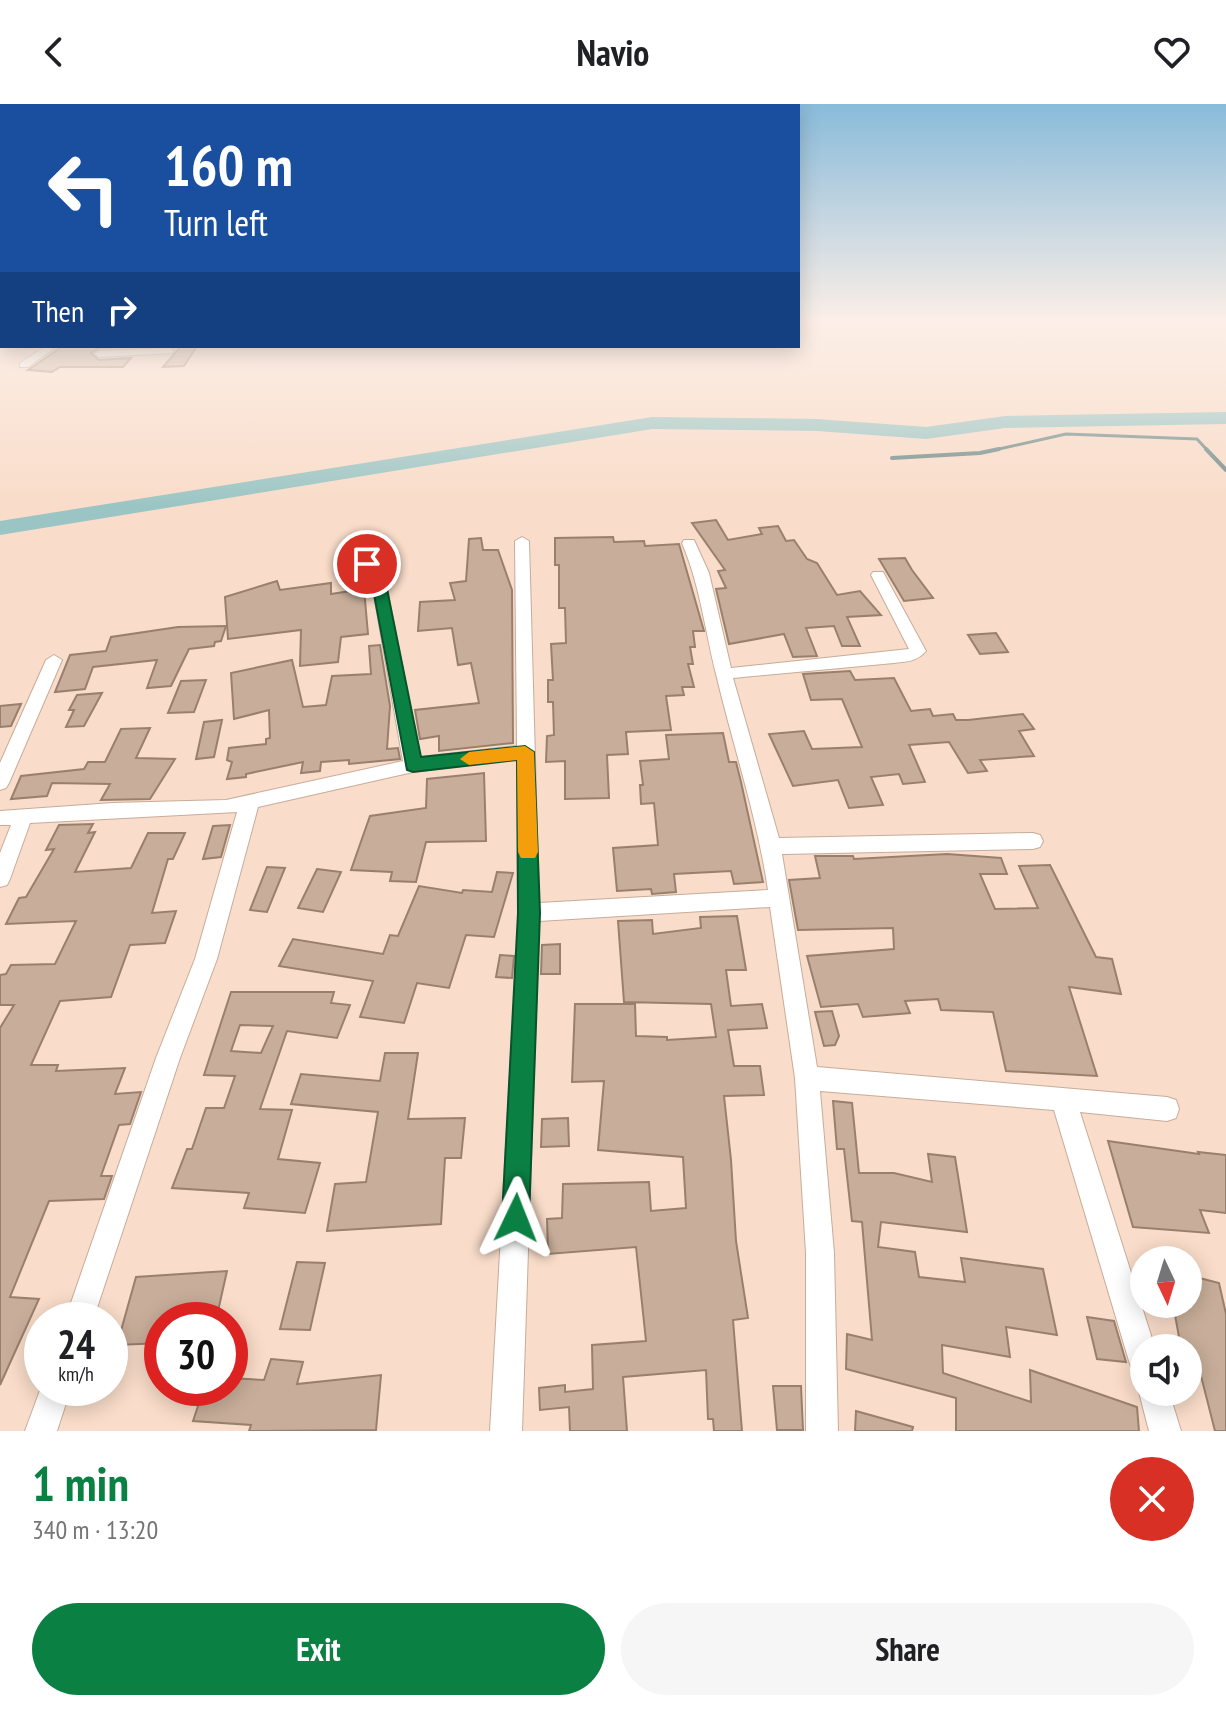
<!DOCTYPE html>
<meta charset="utf-8">
<style>
:root{--surface:#fff;--page:#f6f6f6;--text:#202124;--muted:#757577;--accent:#0b8043}
body{margin:0;font-family:"PT Sans Narrow",sans-serif;background:var(--page);color:var(--text);height:100vh;display:flex;flex-direction:column;font-size:30px;white-space:nowrap}
*{box-sizing:border-box;margin:0}
p{font-size:26px;color:var(--muted)}
.icon{flex:none;width:44px;height:44px;fill:none;stroke:currentColor;stroke-width:2;stroke-linecap:round;stroke-linejoin:round}
.map{position:relative;height:1327px;overflow:hidden}
.sheet{display:flex;flex-direction:column;background:var(--surface);flex:1}
.sheet>*{flex:none}
.hud{position:absolute;left:0px;top:0px;width:800px;height:244px;box-shadow:0 4px 20px #0003;background:#1a4fa0;color:#fff;overflow:hidden}
.needle{width:52px;rotate:176deg}
.fabs{position:absolute;left:1130px;top:1142px;display:grid;gap:16px}
.fabs a{display:grid;place-items:center;width:72px;height:72px;border-radius:50%;background:var(--surface);box-shadow:0 4px 20px #0003;font-size:40px}
.speed{position:absolute;left:24px;top:1198px;display:flex;gap:16px;font-size:40px;font-weight:700;text-align:center}
.speed>*{display:grid;place-content:center;width:104px;height:104px;border-radius:50%;background:var(--surface);box-shadow:0 4px 20px #0003;line-height:1}
.speed small{font-size:20px;font-weight:400}
.speed .limit{border:12px solid #d22;background:#fff;color:#111}
.pin{position:absolute;display:grid;place-items:center;width:68px;height:68px;color:#fff;margin:-34px;border:4px solid #fff;border-radius:50%;box-shadow:0 2px 8px #0007}
.me{position:absolute;width:88px;margin:-44px;rotate:2deg;stroke-linejoin:round;filter:drop-shadow(0 0 6px #0008)}
.turn{display:flex;align-items:center;gap:28px;height:168px;padding:0 32px;font-size:36px}
.turn .icon{width:104px;height:104px;stroke-width:2.5}
.turn b{display:block;font-size:56px;line-height:68px}
.then{display:flex;align-items:center;height:76px;padding:0 32px;background:#0003;gap:16px;font-size:30px}
.round{display:grid;place-items:center;flex:none;width:84px;height:84px;border-radius:42px;background:var(--page)}
.summary{display:flex;align-items:center;justify-content:space-between;height:136px;padding:0 32px}
h1{font-size:48px;font-weight:700;line-height:60px;color:var(--accent)}
.primary-button{display:flex;gap:16px;margin-top:auto;padding:16px 32px}
.primary-button a{flex:1;height:92px;border-radius:48px;background:var(--accent);color:#fff;font-size:32px;font-weight:700;line-height:92px;text-align:center}
.primary-button a+a{background:var(--page);color:var(--text)}
header{display:flex;justify-content:space-between;align-items:center;height:104px;padding:0 32px;background:var(--surface);font-size:36px;font-weight:700}
.map>svg:first-child{display:block}
.lines{fill:none;stroke-linecap:round;stroke-linejoin:round}
.stream-far1{stroke:#728e8b;stroke-width:3}
.stream{stroke:#728e8b;stroke-width:4}
.river{fill:#9ac5c4;fill-rule:evenodd}
.building{fill:#c8ae9a;stroke:#99806d;stroke-width:2;fill-rule:evenodd}
.street-casing{stroke:#c7ac9a;stroke-width:2}
.street{fill:#fff;fill-rule:evenodd}
.route{fill:#0b8043;stroke:#07532c;stroke-width:2}
.slow{fill:#f59e0b}
</style>
<header><svg class="icon" aria-label="back" viewBox="0 0 24 24"><path d="M15 5l-7 7 7 7"/></svg>Navio<svg class="icon" aria-label="heart" viewBox="0 0 24 24"><path d="M12 20l-8-8c-3-5 5-10 8-4 3-6 11-1 8 4z"/></svg></header>
<div class="map">
<svg width="1226" height="1327" viewBox="0 0 1226 1327">
<rect width="100%" height="100%" fill="#f9dcc9"/>
<g class="lines">
<polyline class="stream-far1" points="990,347 1066,330 1197,335 1208,347"/>
<g class="stream">
<polyline points="1206,345 1226,366"/>
<polyline points="892,354 980,349 999,345"/>
</g>
<polygon class="river" points="1226,308 1226,320 1005,324 926,335 817,327 652,325 0,431 0,417 652,313 817,315 926,323 1005,312"/>
</g>
<g class="building">
<polygon points="63,242 144,242 99,244 91,249 99,256 131,254 123,263 60,263 52,268 28,266"/>
<polygon points="181,242 197,242 184,262 163,263"/>
<polygon points="716,416 728,436 762,430 759,424 778,422 786,437 794,436 807,455 817,459 837,491 860,487 881,511 847,513 860,542 842,542 834,522 806,524 817,552 793,553 784,530 729,540 716,485 726,484 718,467 725,466 692,419"/>
<polygon points="613,433 614,438 644,437 645,442 679,440 704,527 693,527 695,543 690,543 693,560 688,560 694,583 682,583 684,591 666,592 671,626 626,628 628,650 607,651 609,694 565,695 565,657 546,658 547,632 554,631 553,598 548,598 548,576 553,576 551,540 566,539 565,504 559,504 559,461 555,461 555,434"/>
<polygon points="481,434 483,446 498,446 512,486 513,639 439,647 439,632 420,635 415,606 479,599 471,559 458,561 452,524 418,527 420,498 455,496 450,479 466,477 469,435"/>
<polygon points="905,454 912,466 933,494 904,497 879,455"/>
<polygon points="277,477 280,486 331,479 331,490 364,485 368,530 341,533 338,558 300,562 301,526 228,535 225,493"/>
<polygon points="226,522 221,537 215,538 214,542 189,545 171,582 147,584 157,556 93,563 85,585 55,588 70,551 106,547 111,533 178,523"/>
<polygon points="996,529 1008,548 980,550 968,531"/>
<polygon points="380,541 390,602 387,645 398,644 400,655 349,660 349,656 321,658 320,667 301,669 303,658 246,670 246,673 227,675 232,658 227,656 229,644 266,640 266,635 270,634 269,606 234,615 231,569 292,556 303,603 326,601 332,572 371,570 369,542"/>
<polygon points="850,567 855,576 894,574 911,607 930,605 933,612 953,610 956,616 968,616 1023,610 1034,625 1019,627 1034,652 980,656 987,667 968,669 949,638 909,641 925,678 903,680 899,670 871,673 883,701 849,704 838,676 793,682 769,630 804,627 812,645 862,643 842,595 811,596 803,570"/>
<polygon points="206,576 194,608 168,609 181,577"/>
<polygon points="102,589 84,622 66,623 74,606 69,606 77,591"/>
<polygon points="21,600 11,622 0,623 0,602"/>
<polygon points="222,616 214,653 196,655 204,618"/>
<polygon points="150,624 136,654 175,655 150,695 101,696 110,680 52,679 47,692 11,695 21,672 84,665 88,658 105,658 121,625"/>
<polygon points="723,629 729,658 736,658 741,678 763,778 734,780 731,767 674,770 676,788 652,790 651,785 617,787 613,744 658,741 654,699 641,700 640,681 643,681 640,657 669,655 666,631"/>
<polygon points="484,669 486,737 426,738 416,778 390,777 392,768 351,766 370,712 426,704 427,675"/>
<polygon points="93,720 88,729 95,728 75,768 131,764 148,729 185,729 173,755 168,755 152,809 176,807 165,839 130,841 111,893 60,897 31,961 58,961 56,967 125,964 115,990 141,988 130,1020 119,1021 101,1072 112,1072 104,1095 49,1097 10,1193 39,1195 0,1281 0,924 14,901 0,901 0,871 6,870 11,861 55,860 76,817 6,820 19,794 26,793 54,745 46,746 59,721"/>
<polygon points="230,721 221,753 203,755 213,722"/>
<polygon points="947,750 1001,754 1007,770 980,770 995,805 1038,804 1019,762 1050,761 1096,853 1112,855 1121,890 1069,883 1097,972 1006,967 993,908 941,906 938,895 905,897 910,909 863,913 858,900 821,903 807,852 894,845 893,824 798,826 789,776 820,774 815,752 853,752 854,755"/>
<polygon points="267,763 285,764 267,808 250,806"/>
<polygon points="317,765 341,768 323,808 298,804"/>
<polygon points="497,768 513,769 494,833 466,831 449,884 417,879 404,919 360,913 373,877 279,862 293,835 383,850 390,831 398,832 419,782 462,789 463,786 492,788"/>
<polygon points="737,812 746,866 726,866 731,902 762,900 767,924 728,926 734,962 760,962 764,991 724,992 731,1056 736,1137 748,1214 733,1216 742,1327 714,1327 713,1315 708,1315 706,1266 623,1273 627,1327 570,1327 569,1303 540,1306 539,1284 565,1281 565,1288 593,1285 592,1241 646,1237 636,1143 548,1150 547,1115 562,1114 563,1080 649,1078 651,1107 686,1104 683,1053 598,1046 604,977 572,978 575,900 635,900 636,932 667,933 667,936 716,933 711,900 624,898 618,817 652,816 653,830 701,824 700,813"/>
<polygon points="560,840 560,870 541,870 542,841"/>
<polygon points="500,851 514,852 512,874 496,873"/>
<path d="M231,888H334L331,899L350,901L337,934L287,927L260,1005L292,1006L278,1055L320,1059L305,1109L244,1104L249,1089L172,1084L187,1045H192L206,1004H224L235,972L204,971ZM240,921L273,922L261,949L231,947Z"/>
<polygon points="832,907 839,932 835,941 824,942 815,908"/>
<polygon points="385,949 418,949 408,1015 465,1014 461,1054 445,1054 441,1120 327,1127 335,1080 366,1078 378,1008 291,1000 301,970 380,977"/>
<polygon points="833,997 852,999 859,1069 894,1069 932,1078 928,1050 955,1053 967,1128 881,1118 878,1143 915,1148 919,1173 965,1178 961,1154 1043,1165 1057,1231 1006,1223 1010,1253 942,1241 943,1269 1031,1298 1030,1266 1137,1303 1139,1327 956,1327 956,1294 846,1265 847,1230 872,1236 862,1118 852,1117 844,1045 837,1045"/>
<polygon points="568,1014 569,1042 541,1043 542,1015"/>
<polygon points="1108,1037 1199,1050 1198,1048 1226,1051 1226,1109 1200,1106 1209,1129 1133,1123"/>
<polygon points="297,1158 325,1159 310,1226 280,1225"/>
<polygon points="227,1167 216,1216 162,1216 162,1239 117,1241 136,1173"/>
<polygon points="1188,1171 1219,1179 1226,1210 1226,1327 1215,1327 1200,1268 1188,1265 1188,1244 1181,1244 1173,1200 1188,1200"/>
<polygon points="1087,1213 1114,1217 1126,1258 1097,1255"/>
<polygon points="271,1255 303,1258 297,1280 381,1271 376,1326 249,1327 251,1321 193,1317 204,1284 230,1284 230,1274 264,1276"/>
<polygon points="773,1282 801,1282 803,1326 777,1326"/>
<polygon points="856,1307 913,1323 912,1327 855,1327"/>
</g>
<g class="lines">
<defs>
<g id="street">
<polygon points="46,242 57,242 28,263 20,263 20,259"/>
<polygon points="170,244 173,245 173,249 99,253 94,250 99,247"/>
<path d="M522,433L529,437L539,799L768,786C757,712 733,642 716,570C705,526 700,481 682,439L684,436H694L709,469L731,564L909,545L871,471L873,468H883L926,547C918,557 906,558 894,559L733,574L779,734L1033,729L1040,731L1043,737L1040,743L1033,745L782,750L817,963L1167,993L1176,996L1179,1005L1176,1014L1167,1017L1080,1008L1155,1244H1144V1272L1133,1268L1129,1257L1054,1006L820,987L834,1149L838,1327H806V1149L795,974L770,803L539,817L522,1327H490L519,809L517,655L413,668L258,703L217,855L180,954L93,1216H65L156,954L195,855L237,708L30,719L10,775L7,781L0,783V749L11,721H0V707L113,699L226,696L403,657L373,485L360,460L367,456L372,457L387,485L420,653L517,642L515,437Z"/>
<polygon points="54,551 62,556 9,679 6,684 0,686 0,659 46,556"/>
<polygon points="1143,1277 1144,1288 1169,1288 1181,1327 1149,1327 1139,1288"/>
<polygon points="42,1281 42,1284 71,1284 57,1327 25,1327"/>
</g>
</defs>
<use href="#street" class="street-casing"/>
<use href="#street" class="street"/>
</g>
<linearGradient id="sky" x2="0" y2="1"><stop stop-color="#89bbda"/><stop offset="0.54" stop-color="#fcefe7"/><stop offset="1" stop-color="#fcefe7" stop-opacity="0"/></linearGradient>
<rect width="1226" height="403" fill="url(#sky)"/>
<polygon class="route" points="367,456 374,460 387,485 421,653 525,642 534,648 540,809 529,1114 525,1123 516,1127 506,1123 502,1114 518,809 517,656 413,668 407,666 373,485 360,460"/>
<polygon class="slow" points="525,642 534,648 538,748 535,754 521,754 518,748 517,656 469,661 460,655 469,648"/>
</svg>
<div class="fabs">
<a><svg class="needle" viewBox="-14 -14 28 28"><path d="M0-13l5 13h-10z" fill="#e53935"/><path d="M0 13l5-13h-10z" fill="#757577"/></svg></a>
<a><svg class="icon" aria-label="sound" viewBox="0 0 24 24"><path d="M4 9h4l5-4v14l-5-4H4zM17 9q2 3 0 6"/></svg></a>
</div>
<div class="speed"><div>24<small>km/h</small></div><div class="limit">30</div></div>
<div class="pin" style="left:367px;top:460px;background:#d93025"><svg class="icon" aria-label="arrive" viewBox="0 0 24 24"><path d="M6 21V4h12l-3 4 3 4H6"/></svg></div>
<svg class="me" style="left:516px;top:1114px" viewBox="-20 -20 40 40"><path d="M0-17L14 15 0 8-14 15z" fill="#0b8043" stroke="#fff" stroke-width="4"/></svg>
<div class="hud">
<div class="turn"><svg class="icon" aria-label="left" viewBox="0 0 24 24"><path d="M17 20v-9H6M10 6l-5 5 5 5"/></svg><div><b>160 m</b>Turn left</div></div>
<div class="then">Then<svg class="icon" aria-label="right" viewBox="0 0 24 24"><path d="M7 20v-9h11M14 6l5 5-5 5"/></svg></div>
</div>
</div>
<section class="sheet">
<div class="summary"><div><h1>1 min</h1><p>340 m · 13:20</p></div><a class="round" style="background:#d93025;color:#fff"><svg class="icon" aria-label="close" viewBox="0 0 24 24"><path d="M6 6l12 12M18 6L6 18"/></svg></a></div>
<div class="primary-button"><a>Exit</a><a>Share</a></div>
</section>
